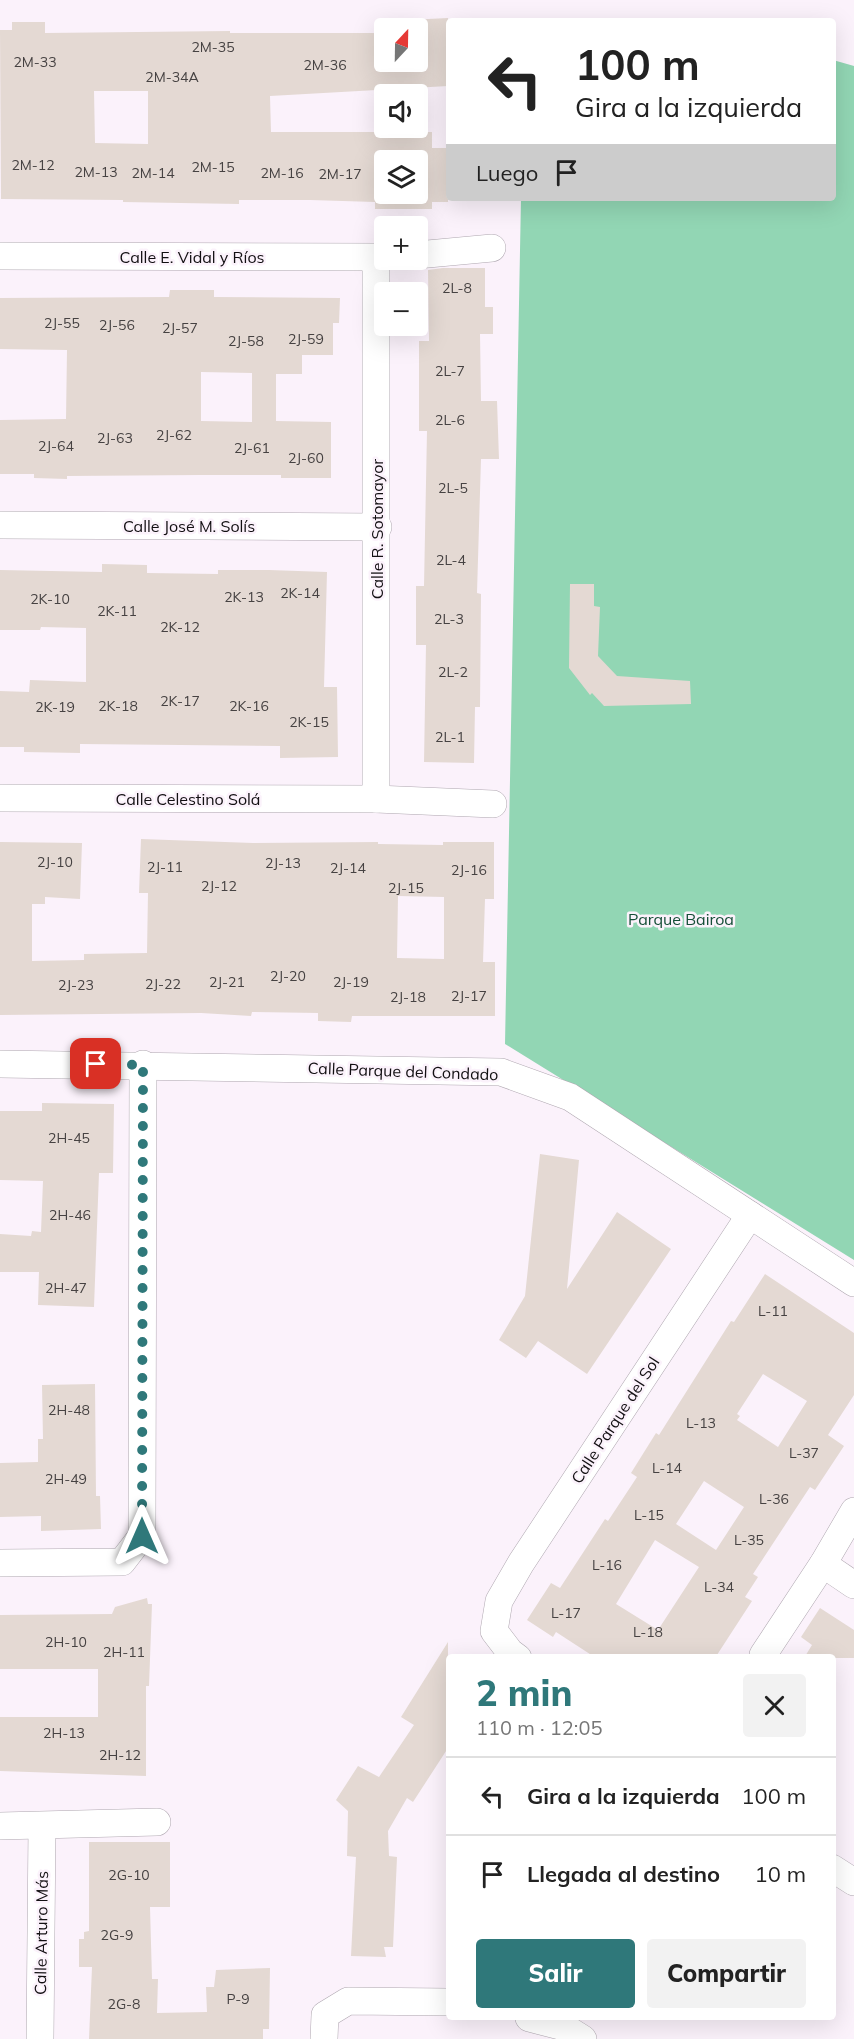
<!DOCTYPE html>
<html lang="es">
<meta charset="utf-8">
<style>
:root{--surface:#fff;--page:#f2f2f2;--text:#222;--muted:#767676;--line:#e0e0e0;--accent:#2f787a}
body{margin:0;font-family:Mulish,sans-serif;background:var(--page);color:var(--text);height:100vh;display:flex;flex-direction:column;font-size:22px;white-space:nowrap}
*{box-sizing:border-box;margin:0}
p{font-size:20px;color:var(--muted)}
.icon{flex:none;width:33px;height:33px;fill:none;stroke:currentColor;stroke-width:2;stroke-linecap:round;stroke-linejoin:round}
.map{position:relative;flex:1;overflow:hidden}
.drawer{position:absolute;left:446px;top:1654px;width:390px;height:366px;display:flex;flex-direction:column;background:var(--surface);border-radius:6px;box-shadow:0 6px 24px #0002}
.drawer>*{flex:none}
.top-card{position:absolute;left:446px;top:18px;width:390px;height:183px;border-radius:6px;box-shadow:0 6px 24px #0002;background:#fff;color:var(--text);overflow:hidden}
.needle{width:39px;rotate:22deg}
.tools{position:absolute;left:374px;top:18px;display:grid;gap:12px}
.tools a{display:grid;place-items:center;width:54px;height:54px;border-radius:6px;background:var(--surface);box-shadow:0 6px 24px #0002;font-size:30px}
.pin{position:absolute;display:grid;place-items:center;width:51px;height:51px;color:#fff;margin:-26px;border-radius:12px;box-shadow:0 3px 9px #0006}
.me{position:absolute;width:66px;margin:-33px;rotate:0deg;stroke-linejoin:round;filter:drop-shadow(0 0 4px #0008)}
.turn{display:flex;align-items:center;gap:21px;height:126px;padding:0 30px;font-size:27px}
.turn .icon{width:78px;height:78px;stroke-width:2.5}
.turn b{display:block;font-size:42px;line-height:51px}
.then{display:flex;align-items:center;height:57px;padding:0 30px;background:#0003;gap:12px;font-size:22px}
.round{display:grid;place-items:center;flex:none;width:63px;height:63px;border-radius:6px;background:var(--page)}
.overview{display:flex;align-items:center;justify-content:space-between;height:102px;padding:0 30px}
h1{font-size:36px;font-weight:800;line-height:45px;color:var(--accent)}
.button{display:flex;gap:12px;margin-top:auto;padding:12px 30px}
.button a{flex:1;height:69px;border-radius:6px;background:var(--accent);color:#fff;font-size:24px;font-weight:800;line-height:69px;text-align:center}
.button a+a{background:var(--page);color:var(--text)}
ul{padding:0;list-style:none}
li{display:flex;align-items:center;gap:18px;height:78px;padding:0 30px;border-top:2px solid var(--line)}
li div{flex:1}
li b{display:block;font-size:22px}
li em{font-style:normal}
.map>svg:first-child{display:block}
.green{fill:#92d6b4}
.building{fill:#e4d9d3;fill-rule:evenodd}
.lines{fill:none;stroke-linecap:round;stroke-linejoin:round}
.minor-casing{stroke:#afa7b0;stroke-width:28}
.minor{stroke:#fff;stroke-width:27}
.route{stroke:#2f787a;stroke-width:10;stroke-dasharray:0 18}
.labels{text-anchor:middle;stroke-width:5;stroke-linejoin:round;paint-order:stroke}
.number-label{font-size:14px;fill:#464242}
.street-label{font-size:16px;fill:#120f12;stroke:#fbf2fb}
.park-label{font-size:16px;fill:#154e37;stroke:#fbf2fb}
</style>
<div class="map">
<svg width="854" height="2039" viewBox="0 0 854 2039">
<rect width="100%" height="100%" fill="#fbf2fb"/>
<polygon class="green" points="833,60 854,66 854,1260 505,1044 521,198 832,198"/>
<g class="building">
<path d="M448,18V86L270,96L271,132H432V148H448V202H432V209H375V202L310,200H239V204L123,202V200L1,199L0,30H12V22H45V33L230,31V33H384V62H417V28H408V20ZM94,91H148V144L95,143ZM384,160H417V194H384Z"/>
<polygon points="443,268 485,268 485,307 493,307 493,334 480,334 481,401 497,401 499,459 481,459 477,593 481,594 480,707 475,707 474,763 424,762 426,645 416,645 416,586 424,586 427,431 419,431 419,341 429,341 428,270"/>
<path d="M170,290H214V297L340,298L339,323H333V355H302V374H276V421L331,422V478H281V475H200L67,476V479L34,478V474H0V420L66,419L67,350L0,349V298L169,297ZM201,372L252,373V422L201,421Z"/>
<polygon points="102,564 147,565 147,573 218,574 218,570 269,570 327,572 324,687 337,687 338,757 280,758 280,746 80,744 80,753 24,752 24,747 0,747 0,691 29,692 30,680 86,682 86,628 41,627 40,630 0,630 0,570 102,572"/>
<polygon points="570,584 594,584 594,606 600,607 598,656 617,676 690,681 691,704 604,706 592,693 590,695 569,668"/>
<path d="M141,839L253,843L378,842V844L443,845V842H494V899H485L483,962H495V1016H352L351,1022L318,1021V1013L252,1012L251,1016L201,1013L0,1015V842L82,843L80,899L45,897V904H32V961L84,960V954L147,953L148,893H139ZM398,896L444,897V959L397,958Z"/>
<polygon points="42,1103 114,1104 113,1173 99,1173 94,1307 38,1305 39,1272 0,1272 0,1234 31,1236 32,1231 41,1232 43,1181 0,1180 0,1111 42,1111"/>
<polygon points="540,1154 579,1160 567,1289 617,1212 671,1249 587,1374 538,1341 526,1358 499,1340 525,1296"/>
<path d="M765,1274L854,1333V1395L828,1435L844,1446L815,1490L810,1487L753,1574L758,1577L745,1597L752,1601L715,1658H596L556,1632L553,1637L527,1620L551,1583L560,1588L605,1519L608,1521L637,1477L631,1473L656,1433L659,1435L731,1321L734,1322ZM763,1374L807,1401L778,1447L737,1420L740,1416L737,1414ZM704,1481L744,1507L716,1550L676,1524ZM655,1540L699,1567L658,1630L616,1604Z"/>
<polygon points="95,1384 96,1496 100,1496 101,1529 41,1531 41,1516 0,1517 0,1463 38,1462 38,1439 43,1439 42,1385"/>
<polygon points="147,1598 148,1604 152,1604 149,1686 146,1686 146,1776 0,1771 0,1717 98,1717 98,1669 0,1669 0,1615 112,1614 115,1607"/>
<polygon points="820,1608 854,1630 854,1658 804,1658 812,1645 801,1637"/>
<polygon points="448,1642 448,1748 413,1802 407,1798 388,1831 389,1856 397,1857 393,1947 384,1947 386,1957 351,1956 356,1857 347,1856 348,1811 336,1800 358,1766 379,1777 414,1725 401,1717"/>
<polygon points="89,1842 170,1842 170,1907 150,1907 152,1979 158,1979 157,2013 207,2012 206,1987 214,1987 216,1970 270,1968 269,2029 263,2029 263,2039 89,2039 92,1967 79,1967 79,1939 84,1939 84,1932 89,1931"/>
</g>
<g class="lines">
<defs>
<g id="minor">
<polyline points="417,255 492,248"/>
<polyline points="0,256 384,257"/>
<polyline points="376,258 376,799"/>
<polyline points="0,525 378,527"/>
<polyline points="0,798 376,799 493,804"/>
<polyline points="0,1064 501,1072 570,1097 854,1283"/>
<polyline points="0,1563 122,1562 142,1536 143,1064"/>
<polyline points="823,1564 854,1585"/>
<polyline points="763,1655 823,1564 854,1511"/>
<polyline points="518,1658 510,1652 494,1631 499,1601 521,1563 750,1215"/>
<polyline points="0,1826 157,1822"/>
<polyline points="832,1868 854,1882"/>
<polyline points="529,2018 564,2027 583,2039"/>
<polyline points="40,2039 42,1827"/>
<polyline points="324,2039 325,2015 348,2001 448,2002"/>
</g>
</defs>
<use href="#minor" class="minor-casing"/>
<use href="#minor" class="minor"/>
</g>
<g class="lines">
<polyline class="route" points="96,1064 143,1065 142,1536"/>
</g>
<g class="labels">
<g class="number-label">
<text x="213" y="52">2M-35</text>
<text x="35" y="67">2M-33</text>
<text x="325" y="70">2M-36</text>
<text x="172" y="82">2M-34A</text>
<text x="33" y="170">2M-12</text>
<text x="213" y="172">2M-15</text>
<text x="96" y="177">2M-13</text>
<text x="153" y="178">2M-14</text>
<text x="282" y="178">2M-16</text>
<text x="340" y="179">2M-17</text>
<text x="457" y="293">2L-8</text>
<text x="62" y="328">2J-55</text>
<text x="117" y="330">2J-56</text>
<text x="180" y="333">2J-57</text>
<text x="306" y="344">2J-59</text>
<text x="246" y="346">2J-58</text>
<text x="450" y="376">2L-7</text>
<text x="450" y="425">2L-6</text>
<text x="174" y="440">2J-62</text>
<text x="115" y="443">2J-63</text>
<text x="56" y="451">2J-64</text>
<text x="252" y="453">2J-61</text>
<text x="306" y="463">2J-60</text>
<text x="453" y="493">2L-5</text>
<text x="451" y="565">2L-4</text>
<text x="300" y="598">2K-14</text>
<text x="244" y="602">2K-13</text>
<text x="50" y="604">2K-10</text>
<text x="117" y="616">2K-11</text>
<text x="449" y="624">2L-3</text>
<text x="180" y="632">2K-12</text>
<text x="453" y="677">2L-2</text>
<text x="180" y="706">2K-17</text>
<text x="118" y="711">2K-18</text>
<text x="249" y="711">2K-16</text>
<text x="55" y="712">2K-19</text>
<text x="309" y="727">2K-15</text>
<text x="450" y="742">2L-1</text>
<text x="55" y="867">2J-10</text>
<text x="283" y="868">2J-13</text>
<text x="165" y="872">2J-11</text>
<text x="348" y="873">2J-14</text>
<text x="469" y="875">2J-16</text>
<text x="219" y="891">2J-12</text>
<text x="406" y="893">2J-15</text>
<text x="288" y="981">2J-20</text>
<text x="227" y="987">2J-21</text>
<text x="351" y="987">2J-19</text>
<text x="163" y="989">2J-22</text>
<text x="76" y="990">2J-23</text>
<text x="469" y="1001">2J-17</text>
<text x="408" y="1002">2J-18</text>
<text x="69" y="1143">2H-45</text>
<text x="70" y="1220">2H-46</text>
<text x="66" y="1293">2H-47</text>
<text x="773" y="1316">L-11</text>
<text x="69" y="1415">2H-48</text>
<text x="701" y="1428">L-13</text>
<text x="804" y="1458">L-37</text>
<text x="667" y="1473">L-14</text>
<text x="66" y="1484">2H-49</text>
<text x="774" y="1504">L-36</text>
<text x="649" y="1520">L-15</text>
<text x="749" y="1545">L-35</text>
<text x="607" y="1570">L-16</text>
<text x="719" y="1592">L-34</text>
<text x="566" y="1618">L-17</text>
<text x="648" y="1637">L-18</text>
<text x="66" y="1647">2H-10</text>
<text x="124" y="1657">2H-11</text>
<text x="64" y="1738">2H-13</text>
<text x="120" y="1760">2H-12</text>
<text x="129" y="1880">2G-10</text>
<text x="117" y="1940">2G-9</text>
<text x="238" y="2004">P-9</text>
<text x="124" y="2009">2G-8</text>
</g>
<g class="street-label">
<text x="192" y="263">Calle E. Vidal y Ríos</text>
<text x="189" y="532">Calle José M. Solís</text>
<text transform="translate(377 529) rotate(-90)" y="6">Calle R. Sotomayor</text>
<text x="188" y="805">Calle Celestino Solá</text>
<text transform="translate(403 1071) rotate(2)" y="6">Calle Parque del Condado</text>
<text transform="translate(615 1420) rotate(-57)" y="6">Calle Parque del Sol</text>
<text transform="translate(41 1933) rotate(-89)" y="6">Calle Arturo Más</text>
</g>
<g class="park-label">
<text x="681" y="925">Parque Bairoa</text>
</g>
</g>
</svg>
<div class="tools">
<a><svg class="needle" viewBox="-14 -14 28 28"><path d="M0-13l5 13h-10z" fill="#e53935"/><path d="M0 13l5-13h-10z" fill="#767676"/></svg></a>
<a><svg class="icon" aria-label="sound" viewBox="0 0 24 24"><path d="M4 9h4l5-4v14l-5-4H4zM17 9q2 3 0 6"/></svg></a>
<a><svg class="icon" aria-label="layers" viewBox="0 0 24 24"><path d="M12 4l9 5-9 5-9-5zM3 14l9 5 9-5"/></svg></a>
<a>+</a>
<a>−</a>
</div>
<div class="pin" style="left:96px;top:1064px;background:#d93025"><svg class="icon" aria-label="arrive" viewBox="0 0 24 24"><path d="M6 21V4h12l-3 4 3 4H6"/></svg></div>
<svg class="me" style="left:142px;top:1536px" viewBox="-20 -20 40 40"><path d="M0-17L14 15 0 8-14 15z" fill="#2f787a" stroke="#fff" stroke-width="4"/></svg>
<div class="top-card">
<div class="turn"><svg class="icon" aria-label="left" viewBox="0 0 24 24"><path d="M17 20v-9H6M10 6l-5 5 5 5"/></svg><div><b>100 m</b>Gira a la izquierda</div></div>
<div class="then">Luego<svg class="icon" aria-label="arrive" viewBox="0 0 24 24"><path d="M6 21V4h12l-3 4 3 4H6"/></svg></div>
</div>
<section class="drawer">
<div class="overview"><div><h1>2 min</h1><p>110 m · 12:05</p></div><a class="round"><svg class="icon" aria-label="close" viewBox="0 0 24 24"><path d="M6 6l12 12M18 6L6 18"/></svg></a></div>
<ul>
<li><svg class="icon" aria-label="left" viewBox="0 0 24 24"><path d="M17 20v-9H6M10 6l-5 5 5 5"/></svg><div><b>Gira a la izquierda</b></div><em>100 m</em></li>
<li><svg class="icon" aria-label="arrive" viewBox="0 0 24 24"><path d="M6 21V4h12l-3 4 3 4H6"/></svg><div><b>Llegada al destino</b></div><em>10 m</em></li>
</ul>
<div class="button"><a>Salir</a><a>Compartir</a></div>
</section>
</div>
